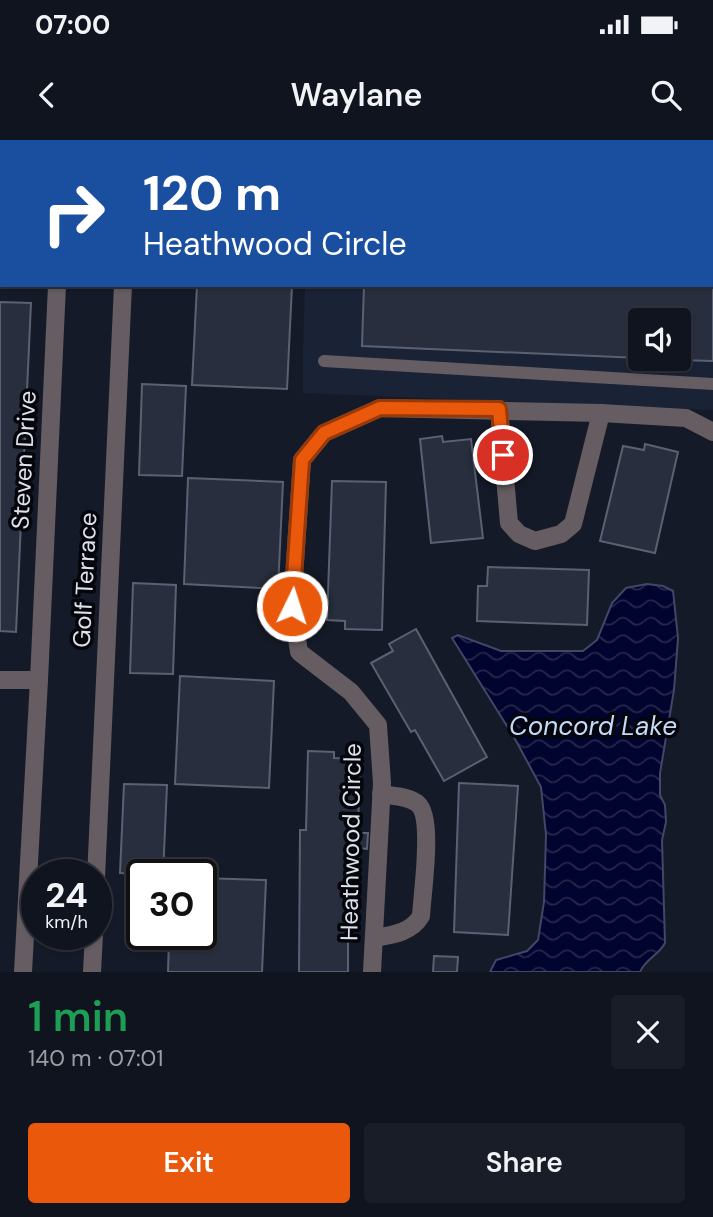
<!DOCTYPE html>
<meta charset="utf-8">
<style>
:root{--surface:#10141e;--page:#191d27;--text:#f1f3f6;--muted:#9c9ea4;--line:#30333c;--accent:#ea580c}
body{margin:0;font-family:"DM Sans",sans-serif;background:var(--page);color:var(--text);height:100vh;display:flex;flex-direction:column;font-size:26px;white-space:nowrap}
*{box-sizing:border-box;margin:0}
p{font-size:23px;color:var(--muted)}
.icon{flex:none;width:38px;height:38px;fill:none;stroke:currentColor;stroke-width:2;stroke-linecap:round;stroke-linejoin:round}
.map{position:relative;height:832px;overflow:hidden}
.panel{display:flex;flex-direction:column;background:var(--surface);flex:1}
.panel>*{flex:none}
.guide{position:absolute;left:0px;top:0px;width:714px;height:147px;box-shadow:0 2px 5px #0004,0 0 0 2px var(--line);background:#1a4fa0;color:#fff;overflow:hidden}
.controls{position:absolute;left:628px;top:168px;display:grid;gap:14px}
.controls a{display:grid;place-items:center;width:63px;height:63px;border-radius:7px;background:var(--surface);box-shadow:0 2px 5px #0004,0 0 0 2px var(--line);font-size:35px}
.speed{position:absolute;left:21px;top:719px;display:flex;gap:14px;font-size:35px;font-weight:700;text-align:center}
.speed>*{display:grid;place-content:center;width:91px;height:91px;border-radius:50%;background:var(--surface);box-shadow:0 2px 5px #0004,0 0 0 2px var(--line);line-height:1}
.speed small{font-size:18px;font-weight:400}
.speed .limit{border:4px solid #111;border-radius:10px;background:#fff;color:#111}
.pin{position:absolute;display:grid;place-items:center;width:60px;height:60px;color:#fff;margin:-30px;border:4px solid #fff;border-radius:50%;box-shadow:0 2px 7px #0007}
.me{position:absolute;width:77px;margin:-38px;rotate:4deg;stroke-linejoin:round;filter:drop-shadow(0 0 5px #0008)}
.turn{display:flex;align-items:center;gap:24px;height:147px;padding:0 28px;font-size:32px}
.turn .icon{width:91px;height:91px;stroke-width:2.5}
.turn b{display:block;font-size:49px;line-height:60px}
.round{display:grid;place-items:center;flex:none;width:74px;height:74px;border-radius:7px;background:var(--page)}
.headline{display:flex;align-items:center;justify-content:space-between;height:119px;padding:0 28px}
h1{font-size:42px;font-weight:600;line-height:52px;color:#1e9e55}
.button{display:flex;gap:14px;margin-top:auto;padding:14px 28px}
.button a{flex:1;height:80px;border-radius:7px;background:var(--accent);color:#fff;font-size:28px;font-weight:600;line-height:80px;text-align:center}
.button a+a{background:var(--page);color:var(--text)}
.status{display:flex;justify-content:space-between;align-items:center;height:49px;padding:0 35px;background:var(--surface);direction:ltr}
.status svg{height:19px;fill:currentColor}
header{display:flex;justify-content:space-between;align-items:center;height:91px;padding:0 28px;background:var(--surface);font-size:32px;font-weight:600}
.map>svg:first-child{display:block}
.built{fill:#1a2235;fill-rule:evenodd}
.water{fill:url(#water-waves);stroke:#424767;stroke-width:2}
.building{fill:#282e3d;stroke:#5a6172;stroke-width:2}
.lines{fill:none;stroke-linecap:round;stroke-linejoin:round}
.lane{stroke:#655d62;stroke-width:12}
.street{stroke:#655d62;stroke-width:18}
.route-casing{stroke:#983908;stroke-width:18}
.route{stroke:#ea580c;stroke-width:12}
.labels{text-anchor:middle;stroke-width:7;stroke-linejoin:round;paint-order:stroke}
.street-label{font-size:24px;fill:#dde2eb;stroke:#04060b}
.water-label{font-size:26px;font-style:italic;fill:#c5daf8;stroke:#04060b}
</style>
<div class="status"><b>07:00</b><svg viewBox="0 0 49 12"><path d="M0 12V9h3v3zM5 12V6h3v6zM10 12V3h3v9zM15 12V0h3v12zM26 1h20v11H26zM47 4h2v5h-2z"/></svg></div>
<header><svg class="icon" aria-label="back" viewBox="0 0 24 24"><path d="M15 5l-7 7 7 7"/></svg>Waylane<svg class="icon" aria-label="search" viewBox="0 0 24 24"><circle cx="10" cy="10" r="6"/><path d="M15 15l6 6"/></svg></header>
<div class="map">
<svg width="713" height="832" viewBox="0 0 713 832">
<defs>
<pattern id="water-waves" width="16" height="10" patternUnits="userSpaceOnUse" patternTransform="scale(1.75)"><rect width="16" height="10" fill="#00042e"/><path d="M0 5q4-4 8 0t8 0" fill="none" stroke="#25284c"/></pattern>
</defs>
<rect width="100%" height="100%" fill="#151a28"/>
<path class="built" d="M311,0H713V270L303,253V207L305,145H712V2H311ZM640,180H679V219H640Z"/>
<path class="water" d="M647,444L663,446L673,451L678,498L674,550L660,633V655L665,665L666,682L662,700L665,803C659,815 645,819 640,832H490L496,820L527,811L538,800L544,762L546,695L541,647L515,599L452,498L458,495L501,511H583L597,500L612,463L626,448Z"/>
<g class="building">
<polygon points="197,145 292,145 287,249 192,245"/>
<polygon points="364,145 713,145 713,221 679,220 679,180 640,180 640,218 362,206"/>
<polygon points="0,162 31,163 16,492 0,491"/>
<polygon points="142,244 186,246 182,336 139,335"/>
<polygon points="442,296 443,302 471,299 483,398 431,403 420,299"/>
<polygon points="645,304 678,312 655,413 600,401 623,306 644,310"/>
<polygon points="188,338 283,342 278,449 184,444"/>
<polygon points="332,341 386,342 382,490 345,489 345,481 327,480"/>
<polygon points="488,427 589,430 587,485 477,481 478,446 487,446"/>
<polygon points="133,443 176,445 173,534 130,533"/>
<polygon points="416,489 487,617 444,641 415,590 411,592 371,523 393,511 389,504"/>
<polygon points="180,536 274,541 269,648 175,644"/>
<polygon points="308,611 334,612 334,618 360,619 358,693 368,693 367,709 359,708 359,724 348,723 348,832 299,832 300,690 306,690"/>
<polygon points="459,643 518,646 508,795 454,792"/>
<polygon points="124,644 167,645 163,735 120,733"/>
<polygon points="201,738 266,740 262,832 168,832 169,799 201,801"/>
<polygon points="434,816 458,817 457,832 433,832"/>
</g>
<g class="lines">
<polyline class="lane" points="324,221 713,244"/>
<g class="street">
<polyline points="63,2 63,0"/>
<polyline points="130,2 130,0"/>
<polyline points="0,108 2,108"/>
<polyline points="499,269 509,383 519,394 535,401 561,394 573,384 601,273"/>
<polyline points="0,540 39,540"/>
<polyline points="96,738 123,145"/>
<path d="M374,798C392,795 411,793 421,776C422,754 434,678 418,664C409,656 392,656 381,654"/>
<polyline points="23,832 39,540 57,145"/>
<polyline points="92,832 94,794"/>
<polyline points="372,832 382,643 378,585 351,552 299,512 292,466 302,320 324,293 380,268 601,273 686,278 713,292"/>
</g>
</g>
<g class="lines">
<defs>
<polyline id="route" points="292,466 302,320 324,293 380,268 499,269 503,315"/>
</defs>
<use href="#route" class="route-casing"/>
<use href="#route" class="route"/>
</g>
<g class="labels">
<g class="street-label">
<text transform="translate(24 320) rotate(-87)" y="8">Steven Drive</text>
<text transform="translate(85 440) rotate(-87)" y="8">Golf Terrace</text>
<text transform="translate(351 702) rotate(-89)" y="8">Heathwood Circle</text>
</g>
<g class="water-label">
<text x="593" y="595">Concord Lake</text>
</g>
</g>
</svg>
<div class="controls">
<a><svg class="icon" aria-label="sound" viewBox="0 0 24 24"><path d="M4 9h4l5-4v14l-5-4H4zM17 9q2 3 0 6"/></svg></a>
</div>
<div class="speed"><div>24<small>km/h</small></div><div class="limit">30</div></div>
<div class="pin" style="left:503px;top:315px;background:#d93025"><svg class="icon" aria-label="arrive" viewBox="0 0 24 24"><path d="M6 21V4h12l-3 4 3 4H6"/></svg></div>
<svg class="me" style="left:292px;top:466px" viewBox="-20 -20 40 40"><circle r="17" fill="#ea580c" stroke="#fff" stroke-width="3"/><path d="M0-11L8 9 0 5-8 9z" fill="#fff"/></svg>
<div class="guide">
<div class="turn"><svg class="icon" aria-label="right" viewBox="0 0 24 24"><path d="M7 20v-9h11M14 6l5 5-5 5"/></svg><div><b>120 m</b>Heathwood Circle</div></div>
</div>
</div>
<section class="panel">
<div class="headline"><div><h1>1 min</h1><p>140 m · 07:01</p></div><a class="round"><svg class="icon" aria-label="close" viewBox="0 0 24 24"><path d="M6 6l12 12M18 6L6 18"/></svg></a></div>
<div class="button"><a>Exit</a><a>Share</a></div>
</section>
